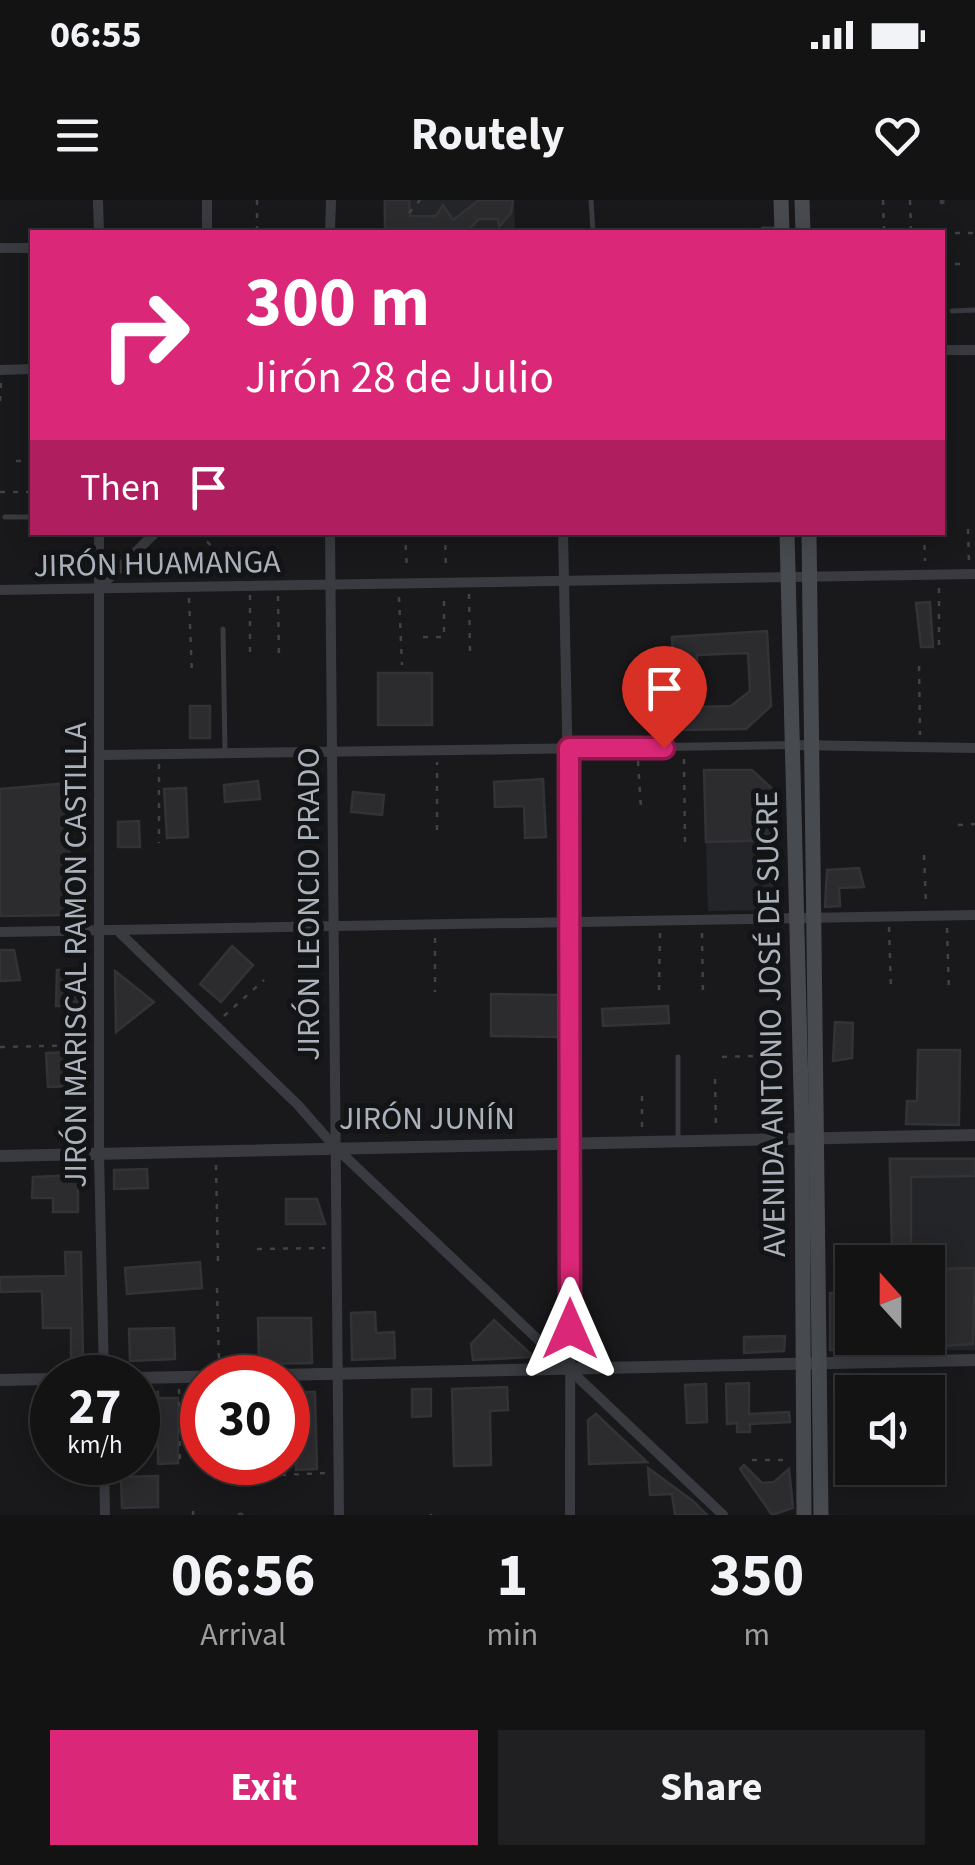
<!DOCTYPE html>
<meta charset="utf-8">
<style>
:root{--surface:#131314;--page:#202022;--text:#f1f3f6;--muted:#9d9ea0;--line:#323234;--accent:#db2777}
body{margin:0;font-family:"Source Sans 3",sans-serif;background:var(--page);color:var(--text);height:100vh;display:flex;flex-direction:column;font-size:38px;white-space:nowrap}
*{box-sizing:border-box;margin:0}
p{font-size:32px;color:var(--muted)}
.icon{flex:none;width:55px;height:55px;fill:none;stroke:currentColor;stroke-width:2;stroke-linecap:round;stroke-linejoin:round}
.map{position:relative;height:1315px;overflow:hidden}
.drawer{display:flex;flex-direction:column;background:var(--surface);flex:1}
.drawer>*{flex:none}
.banner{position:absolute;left:30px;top:30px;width:915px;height:305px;border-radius:0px;box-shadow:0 5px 25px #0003,0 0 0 2px var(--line);background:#db2777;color:#fff;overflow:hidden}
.needle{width:65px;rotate:339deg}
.tools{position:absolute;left:835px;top:1045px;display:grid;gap:20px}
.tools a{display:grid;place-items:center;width:110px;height:110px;border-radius:0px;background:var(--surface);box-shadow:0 5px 25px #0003,0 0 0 2px var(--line);font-size:50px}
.speed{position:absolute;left:30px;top:1155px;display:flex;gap:20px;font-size:50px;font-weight:700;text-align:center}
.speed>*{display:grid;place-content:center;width:130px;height:130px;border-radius:50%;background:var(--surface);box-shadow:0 5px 25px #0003,0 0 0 2px var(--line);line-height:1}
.speed small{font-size:25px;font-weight:400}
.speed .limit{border:15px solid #d22;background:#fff;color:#111}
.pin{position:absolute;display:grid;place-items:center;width:85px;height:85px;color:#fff;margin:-102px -42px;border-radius:50% 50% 50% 0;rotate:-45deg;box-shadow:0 0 10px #0007}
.pin .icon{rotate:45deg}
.me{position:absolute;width:110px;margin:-55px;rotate:0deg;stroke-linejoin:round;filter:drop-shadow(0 0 8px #0008)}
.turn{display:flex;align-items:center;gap:35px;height:210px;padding:0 50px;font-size:45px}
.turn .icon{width:130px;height:130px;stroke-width:2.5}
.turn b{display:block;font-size:70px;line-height:85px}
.then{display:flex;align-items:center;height:95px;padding:0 50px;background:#0003;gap:20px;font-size:38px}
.eta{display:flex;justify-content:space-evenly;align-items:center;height:170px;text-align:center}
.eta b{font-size:60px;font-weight:700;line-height:70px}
.primary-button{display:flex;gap:20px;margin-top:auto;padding:20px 50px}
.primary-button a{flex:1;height:115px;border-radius:0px;background:var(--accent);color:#fff;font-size:40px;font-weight:700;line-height:115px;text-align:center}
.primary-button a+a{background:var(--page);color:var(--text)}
.status{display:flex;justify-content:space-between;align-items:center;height:70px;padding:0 50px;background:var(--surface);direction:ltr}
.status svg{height:28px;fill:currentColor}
header{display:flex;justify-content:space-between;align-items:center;height:130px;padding:0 50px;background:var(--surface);font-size:45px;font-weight:700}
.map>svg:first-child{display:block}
.built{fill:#242528}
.building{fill:#2c2c2f;stroke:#323337;stroke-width:2.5;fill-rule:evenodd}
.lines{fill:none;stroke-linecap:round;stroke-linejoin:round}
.path{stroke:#3f4247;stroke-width:2.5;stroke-dasharray:5 8;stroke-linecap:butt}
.service{stroke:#393b40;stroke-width:5}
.pedestrian{stroke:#393b40;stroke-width:8}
.minor{stroke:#393b40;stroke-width:10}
.tertiary{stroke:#393b40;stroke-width:12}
.secondary{stroke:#474b50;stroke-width:15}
.route-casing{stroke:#8e194d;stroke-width:25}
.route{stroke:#db2777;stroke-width:18}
.labels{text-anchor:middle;stroke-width:10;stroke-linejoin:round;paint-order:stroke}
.street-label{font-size:32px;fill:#abb2bb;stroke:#131416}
</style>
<div class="status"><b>06:55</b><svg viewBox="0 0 49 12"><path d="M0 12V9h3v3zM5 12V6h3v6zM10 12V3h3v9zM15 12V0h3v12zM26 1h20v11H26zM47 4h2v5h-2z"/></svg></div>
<header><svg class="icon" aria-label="menu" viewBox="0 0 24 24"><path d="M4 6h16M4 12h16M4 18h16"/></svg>Routely<svg class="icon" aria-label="heart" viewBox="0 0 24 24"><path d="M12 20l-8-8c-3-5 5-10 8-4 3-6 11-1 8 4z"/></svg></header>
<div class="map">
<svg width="975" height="1315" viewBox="0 0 975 1315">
<rect width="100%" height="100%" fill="#19191b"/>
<g class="built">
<polygon points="383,0 514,0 515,32 384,32"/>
<polygon points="779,640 780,710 708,711 706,642"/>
<polygon points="888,957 975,957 975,1150 904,1150 904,1138 928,1138 928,1062 901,1062 900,1054 891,1054"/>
</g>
<g class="building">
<polygon points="385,0 409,0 410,16 436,16 443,5 453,20 479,0 513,0 511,13 499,27 498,19 479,19 467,31 404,32 385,32"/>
<polygon points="930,402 933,447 921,447 916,403"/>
<path d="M767,431L771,506L746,529L675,530L672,437ZM748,453L750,491L731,506L699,507L697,455Z"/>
<rect x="378" y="473" width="54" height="52"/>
<rect x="190" y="506" width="20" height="32"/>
<polygon points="704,570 752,570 778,594 779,640 706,642"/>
<polygon points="543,579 546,637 525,638 524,606 495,607 494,582"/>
<polygon points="258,581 260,599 225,602 224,585"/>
<polygon points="68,583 70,693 75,693 75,715 0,716 0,589"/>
<polygon points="186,588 188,637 167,638 164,589"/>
<polygon points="353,592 384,595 382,615 351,612"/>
<polygon points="139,621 140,647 118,647 118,622"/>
<polygon points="859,668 864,687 839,688 840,706 825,707 827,670"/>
<polygon points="232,746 253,765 221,802 200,784"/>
<polygon points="0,750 14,750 20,780 0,781"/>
<polygon points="57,770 78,770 78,806 56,806"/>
<polygon points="115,771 154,802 116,832"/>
<polygon points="491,794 560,795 559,837 491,836"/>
<polygon points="668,806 669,823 603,826 602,809"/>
<polygon points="835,822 853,823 852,858 833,861"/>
<polygon points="918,850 960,850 959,925 906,924 907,901 917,901"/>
<polygon points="77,852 78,886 48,887 46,853"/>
<polygon points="890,959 975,959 975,976 911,977 911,1050 892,1050"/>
<polygon points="147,969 148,988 114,989 114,970"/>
<polygon points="78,975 78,1012 53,1012 53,998 32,998 33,977"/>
<polygon points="286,999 317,999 325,1024 286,1024"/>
<polygon points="65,1052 81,1052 83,1159 71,1159 71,1128 43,1128 42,1091 0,1092 0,1077 66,1076"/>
<polygon points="200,1062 202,1088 127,1094 125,1068"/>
<polygon points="975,1068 973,1144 928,1147 928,1102 939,1103 939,1069"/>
<polygon points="852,1092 855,1150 830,1150 830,1093"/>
<polygon points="375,1112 376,1133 394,1132 395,1158 352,1160 351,1113"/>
<polygon points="258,1118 311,1118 312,1163 259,1164"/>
<polygon points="494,1120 509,1134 534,1157 473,1160 471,1144"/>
<polygon points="174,1128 175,1159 130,1161 129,1129"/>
<polygon points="785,1136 784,1151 744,1153 744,1137"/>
<polygon points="749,1183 749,1214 789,1212 790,1222 750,1224 750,1232 737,1232 737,1223 727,1224 726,1184"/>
<polygon points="706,1184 707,1222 687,1223 685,1185"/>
<polygon points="507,1187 508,1210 490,1211 491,1265 454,1266 452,1189"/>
<polygon points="412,1189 431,1189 431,1216 412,1217"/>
<polygon points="158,1192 158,1198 178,1198 178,1263 158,1264 158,1240 138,1240 138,1193"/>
<polygon points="295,1192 315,1192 317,1269 296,1270"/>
<polygon points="596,1214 647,1262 589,1264 588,1220"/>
<polygon points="744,1265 762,1283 774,1282 789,1269 793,1308 772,1315 740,1269"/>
<polygon points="648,1268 693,1301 707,1315 675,1315 672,1294 650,1295"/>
<polygon points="158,1276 158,1307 122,1308 121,1277"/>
</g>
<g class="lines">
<g class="path">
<polyline points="257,0 257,32"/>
<polyline points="883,0 884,30"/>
<polyline points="910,0 911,32"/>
<polyline points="409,13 420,0"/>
<polyline points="704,30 753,29"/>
<polyline points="942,33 975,33"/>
<polyline points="942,64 968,64"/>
<polyline points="0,201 1,183"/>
<polyline points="16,261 32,261"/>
<polyline points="0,292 32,292"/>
<polyline points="968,329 969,362"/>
<polyline points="198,332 218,353"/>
<polyline points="238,332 246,341"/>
<polyline points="405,332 407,371"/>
<polyline points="445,332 446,371"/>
<polyline points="924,332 925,361"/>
<polyline points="939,388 939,447"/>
<polyline points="469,394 470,452"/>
<polyline points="250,395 250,459"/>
<polyline points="278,396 279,460"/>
<polyline points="399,397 402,465"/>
<polyline points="189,398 192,476"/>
<polyline points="423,437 444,437 444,394"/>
<polyline points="919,466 920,535"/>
<polyline points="684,559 685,643"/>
<polyline points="638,561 641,609"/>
<polyline points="159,564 159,643"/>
<polyline points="958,625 975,624"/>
<polyline points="437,630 437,562"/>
<polyline points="924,655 926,703"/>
<polyline points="889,727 891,790"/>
<polyline points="947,728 949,792"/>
<polyline points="702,733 703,797"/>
<polyline points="435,738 435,792"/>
<polyline points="659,790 660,731"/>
<polyline points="224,816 264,780"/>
<polyline points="0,847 88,845"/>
<polyline points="722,857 786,855"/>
<polyline points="715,879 716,927"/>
<polyline points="642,927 642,889"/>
<polyline points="216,965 218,1063"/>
<polyline points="257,1049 325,1048"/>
<polyline points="217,1088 219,1161"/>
<polyline points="179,1189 180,1262"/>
<polyline points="752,1260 790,1260"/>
<polyline points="229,1277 328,1273"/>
<polyline points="193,1311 193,1315"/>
<polyline points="431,1314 431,1315"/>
</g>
<g class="service">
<polyline points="591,0 593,31"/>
<polyline points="942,0 942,2"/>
<polyline points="763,29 778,29"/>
<polyline points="952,111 975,110"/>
<polyline points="5,317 32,317"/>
<polyline points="223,429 225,552"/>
<polyline points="678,939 678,857"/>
<polyline points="240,1315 241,1315"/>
</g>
<polyline class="pedestrian" points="664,547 792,545"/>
<g class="minor">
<polyline points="98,0 99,32"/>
<polyline points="207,0 207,32"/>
<polyline points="330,32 331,0"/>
<polyline points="0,48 32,48"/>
<polyline points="942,150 975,150"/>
<polyline points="0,170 32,169"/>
<polyline points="99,332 99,954 104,1178"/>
<polyline points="330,332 339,1315"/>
<polyline points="563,332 571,725 570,1315"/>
<polyline points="99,388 156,332"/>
<polyline points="0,390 975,374"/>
<polyline points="792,545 975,548"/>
<polyline points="102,555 664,547"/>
<polyline points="118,731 298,905 334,946 723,1315"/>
<polyline points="0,732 975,715"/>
<polyline points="104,1262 105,1315"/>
</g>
<g class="tertiary">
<polyline points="0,956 975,935"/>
<polyline points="135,1178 975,1160"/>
<polyline points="0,1180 52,1179"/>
</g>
<g class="secondary">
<polyline points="781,0 782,32"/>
<polyline points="802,0 803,32"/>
<polyline points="787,332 802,931 804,1315"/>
<polyline points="809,332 821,1315"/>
</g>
</g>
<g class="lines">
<defs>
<polyline id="route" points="570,1129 569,548 664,548"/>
</defs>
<use href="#route" class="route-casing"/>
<use href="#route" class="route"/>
</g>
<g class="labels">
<g class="street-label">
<text transform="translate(157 363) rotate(-1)" y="11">JIRÓN HUAMANGA</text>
<text transform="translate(308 704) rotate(-90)" y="11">JIRÓN LEONCIO PRADO</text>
<text transform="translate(75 755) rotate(-90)" y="11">JIRÓN MARISCAL RAMON CASTILLA</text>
<text transform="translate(770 824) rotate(-91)" y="11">AVENIDA ANTONIO JOSÉ DE SUCRE</text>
<text x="427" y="929">JIRÓN JUNÍN</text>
</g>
</g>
</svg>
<div class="tools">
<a><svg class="needle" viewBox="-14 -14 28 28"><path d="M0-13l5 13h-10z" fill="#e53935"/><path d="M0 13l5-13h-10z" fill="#9d9ea0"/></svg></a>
<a><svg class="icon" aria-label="sound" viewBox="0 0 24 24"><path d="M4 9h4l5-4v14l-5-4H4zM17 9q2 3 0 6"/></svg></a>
</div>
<div class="speed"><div>27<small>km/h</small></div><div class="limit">30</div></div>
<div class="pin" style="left:664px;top:548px;background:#d93025"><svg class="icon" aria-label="arrive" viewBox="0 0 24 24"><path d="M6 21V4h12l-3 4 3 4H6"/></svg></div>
<svg class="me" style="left:570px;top:1129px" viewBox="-20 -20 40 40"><path d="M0-17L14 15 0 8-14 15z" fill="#db2777" stroke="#fff" stroke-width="4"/></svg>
<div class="banner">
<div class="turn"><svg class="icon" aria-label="right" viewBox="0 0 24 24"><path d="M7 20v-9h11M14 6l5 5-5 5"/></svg><div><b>300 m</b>Jirón 28 de Julio</div></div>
<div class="then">Then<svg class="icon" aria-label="arrive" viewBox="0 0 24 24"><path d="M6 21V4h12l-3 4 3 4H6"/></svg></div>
</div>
</div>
<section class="drawer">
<div class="eta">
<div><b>06:56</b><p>Arrival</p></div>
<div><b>1</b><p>min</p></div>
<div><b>350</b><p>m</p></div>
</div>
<div class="primary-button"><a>Exit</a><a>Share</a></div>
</section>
